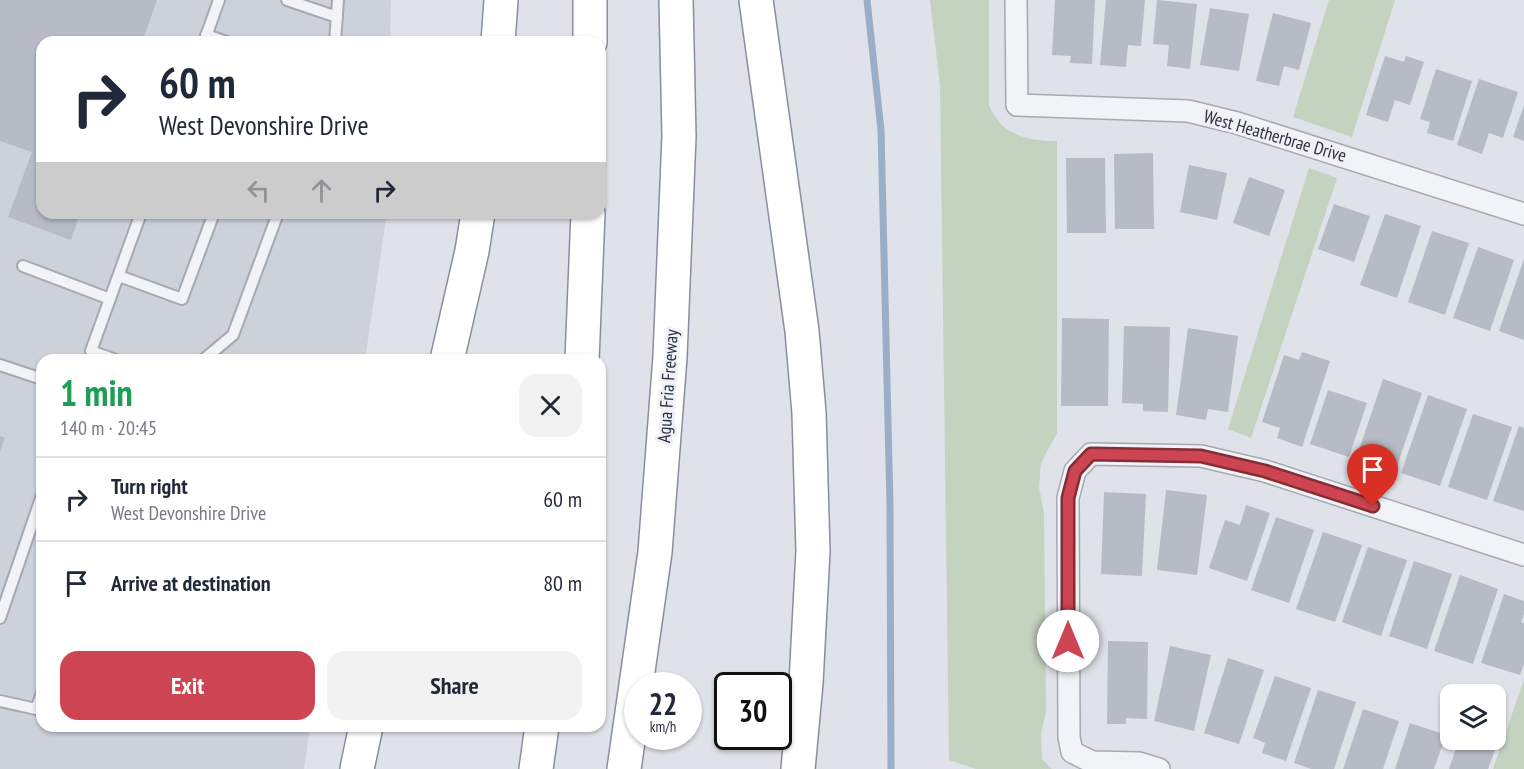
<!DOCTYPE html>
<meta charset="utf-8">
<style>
:root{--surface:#fff;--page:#f2f2f3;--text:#1f2937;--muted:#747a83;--line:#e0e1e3;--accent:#cd4552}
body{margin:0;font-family:"PT Sans Narrow",sans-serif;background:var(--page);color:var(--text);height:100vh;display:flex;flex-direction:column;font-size:22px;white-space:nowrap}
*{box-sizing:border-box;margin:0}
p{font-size:20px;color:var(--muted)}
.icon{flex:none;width:33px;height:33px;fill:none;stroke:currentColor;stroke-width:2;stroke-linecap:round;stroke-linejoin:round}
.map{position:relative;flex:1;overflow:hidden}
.drawer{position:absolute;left:36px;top:354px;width:570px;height:378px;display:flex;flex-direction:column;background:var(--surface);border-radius:18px;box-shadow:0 2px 4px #0004}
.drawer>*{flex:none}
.guide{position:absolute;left:36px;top:36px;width:570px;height:183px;border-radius:18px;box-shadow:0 2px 4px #0004;background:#fff;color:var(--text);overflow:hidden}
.tools{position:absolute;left:1440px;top:684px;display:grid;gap:12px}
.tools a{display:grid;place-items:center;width:66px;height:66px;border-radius:12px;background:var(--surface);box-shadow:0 2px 4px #0004;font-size:30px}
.speed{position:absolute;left:624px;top:672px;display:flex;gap:12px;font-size:30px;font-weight:700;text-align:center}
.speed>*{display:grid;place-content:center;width:78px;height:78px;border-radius:50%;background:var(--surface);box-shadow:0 2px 4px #0004;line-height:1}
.speed small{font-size:15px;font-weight:400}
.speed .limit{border:3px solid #111;border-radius:9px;background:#fff;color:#111}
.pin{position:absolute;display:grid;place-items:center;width:51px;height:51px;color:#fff;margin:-62px -26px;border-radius:50% 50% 50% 0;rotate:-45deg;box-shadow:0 0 6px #0007}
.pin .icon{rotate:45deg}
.me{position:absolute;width:66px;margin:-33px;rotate:0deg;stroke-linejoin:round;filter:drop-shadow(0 0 4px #0008)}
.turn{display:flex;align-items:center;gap:21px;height:126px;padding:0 24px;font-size:27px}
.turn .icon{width:78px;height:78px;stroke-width:2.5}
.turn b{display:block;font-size:42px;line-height:51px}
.lanes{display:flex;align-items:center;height:57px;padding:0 24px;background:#0003;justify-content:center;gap:30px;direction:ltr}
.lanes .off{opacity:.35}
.round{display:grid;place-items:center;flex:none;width:63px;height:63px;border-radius:18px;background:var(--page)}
.summary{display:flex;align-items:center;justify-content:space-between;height:102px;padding:0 24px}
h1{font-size:36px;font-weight:700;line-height:45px;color:#1e9e55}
.primary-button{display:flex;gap:12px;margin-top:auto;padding:12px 24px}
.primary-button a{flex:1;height:69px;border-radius:18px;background:var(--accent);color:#fff;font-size:24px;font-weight:700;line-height:69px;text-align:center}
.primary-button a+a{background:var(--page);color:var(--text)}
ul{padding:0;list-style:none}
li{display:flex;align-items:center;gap:18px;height:84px;padding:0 24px;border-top:2px solid var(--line)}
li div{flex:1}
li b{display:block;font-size:22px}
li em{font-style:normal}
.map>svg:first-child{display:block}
.built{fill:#cdd1da}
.green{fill:#c4d2c0}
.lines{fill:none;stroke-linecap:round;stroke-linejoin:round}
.stream{stroke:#9aaec8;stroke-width:7}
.building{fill:#b6bbc5}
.service-casing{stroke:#a4a9b2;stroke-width:14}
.minor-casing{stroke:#a4a9b2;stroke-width:24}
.motorway-casing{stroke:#878f9f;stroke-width:36}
.service{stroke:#f2f3f7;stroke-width:10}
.minor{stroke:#f2f3f7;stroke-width:21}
.motorway{stroke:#fff;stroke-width:33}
.route-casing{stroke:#852d35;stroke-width:15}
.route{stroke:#cd4552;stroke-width:10}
.labels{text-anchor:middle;stroke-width:6;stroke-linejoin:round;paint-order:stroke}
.street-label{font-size:18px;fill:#282f3f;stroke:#eff1f6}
</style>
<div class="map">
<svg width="1524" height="769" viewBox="0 0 1524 769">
<rect width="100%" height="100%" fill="#dfe2e8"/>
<polygon class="built" points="0,0 391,0 390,42 42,42 42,213 387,213 365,360 42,360 42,726 310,726 304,769 0,769"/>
<g class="green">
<path d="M930,0H989V105C1000,135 1028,141 1057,141V433L1041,463L1039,487L1044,514L1046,713L1041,733L1042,759L1052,769H976L949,760L940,86Z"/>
<polygon points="1329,0 1395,0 1352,137 1293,117"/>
<polygon points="1309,168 1337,178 1251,438 1228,429"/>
<polygon points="1524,680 1524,769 1493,769"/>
</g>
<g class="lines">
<polyline class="stream" points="867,0 881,130 890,505 891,769"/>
</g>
<g class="building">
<polygon points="0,0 157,0 142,42 42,42 42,213 80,213 71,240 8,217 32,152 0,141"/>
<polygon points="1055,0 1095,0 1092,64 1070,63 1071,56 1052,55"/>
<polygon points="1106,0 1145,0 1141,46 1128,45 1126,67 1100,65"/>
<polygon points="1157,0 1197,4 1190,69 1167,66 1169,45 1153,44"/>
<polygon points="1210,8 1249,14 1239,71 1200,65"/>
<polygon points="1273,13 1311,23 1299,70 1284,66 1279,86 1256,81"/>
<polygon points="1385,56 1404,62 1406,56 1424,62 1410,105 1395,100 1388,122 1366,115"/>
<polygon points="1436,69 1472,81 1453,141 1427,133 1430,122 1420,119"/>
<polygon points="1479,79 1518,92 1503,138 1489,133 1482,154 1457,145"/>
<polygon points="1524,105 1524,141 1513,137"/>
<polygon points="1153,153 1154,229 1115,229 1114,154"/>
<polygon points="1066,158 1105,158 1106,233 1067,233"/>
<polygon points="1189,165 1227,173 1217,220 1180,212"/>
<polygon points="1249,177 1285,190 1269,236 1233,223"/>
<polygon points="1334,204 1370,216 1354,262 1318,249"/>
<polygon points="1385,214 1421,226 1397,298 1360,285"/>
<polygon points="1432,231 1469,243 1445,315 1408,302"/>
<polygon points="1478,247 1514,260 1490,331 1453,318"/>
<polygon points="1524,259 1524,340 1499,331"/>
<polygon points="1062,318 1109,319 1108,406 1061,406"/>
<polygon points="1124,326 1170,327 1168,412 1143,411 1143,404 1122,403"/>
<polygon points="1188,328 1238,336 1228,412 1208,409 1206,420 1176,415"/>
<polygon points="1302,352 1330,361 1302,447 1277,438 1280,428 1262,422 1284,355 1299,360"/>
<polygon points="1383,379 1422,393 1396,469 1357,456"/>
<polygon points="1328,390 1367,403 1349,457 1310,444"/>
<polygon points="1428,395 1467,409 1440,486 1401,473"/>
<polygon points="1473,414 1512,427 1487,500 1448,487"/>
<polygon points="1519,426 1524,428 1524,511 1493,501"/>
<polygon points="0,436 5,438 0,451"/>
<polygon points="1166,490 1207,495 1197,575 1157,570"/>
<polygon points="1104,492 1146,494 1142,576 1101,574"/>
<polygon points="1246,505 1270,513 1247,581 1209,568 1225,520 1240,525"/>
<polygon points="1276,517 1314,530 1289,603 1251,590"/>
<polygon points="1323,532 1362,545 1335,622 1296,609"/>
<polygon points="1368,547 1407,560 1381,636 1342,622"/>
<polygon points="1414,561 1452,574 1427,649 1389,636"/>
<polygon points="1460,575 1498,589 1473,664 1434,651"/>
<polygon points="1504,594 1524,601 1524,614 1521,622 1524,623 1524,664 1520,675 1481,663"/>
<polygon points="1108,641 1148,642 1147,719 1126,718 1126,724 1107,724"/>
<polygon points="1170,646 1211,655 1194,731 1154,721"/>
<polygon points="1228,658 1264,670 1239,744 1204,733"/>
<polygon points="1275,676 1311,688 1286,761 1262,753 1265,743 1253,738"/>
<polygon points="1318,690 1356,702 1334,769 1311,769 1294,763"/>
<polygon points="1363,709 1399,721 1383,769 1343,769"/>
<polygon points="1410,723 1446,735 1434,769 1395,769"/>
<polygon points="1459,740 1465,740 1495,750 1488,769 1449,769"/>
</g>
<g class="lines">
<defs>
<g id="service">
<polyline points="287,0 337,17"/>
<polyline points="206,35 227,42"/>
<polyline points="204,42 219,0"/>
<polyline points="335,42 338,0"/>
<polyline points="23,266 110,299"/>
<polyline points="119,276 182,299 214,213"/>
<polyline points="116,360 91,351 141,213"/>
<polyline points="203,360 233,335 278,213"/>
<polyline points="0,365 42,379"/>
<polyline points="0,618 42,495"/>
<polyline points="0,701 36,709 42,693"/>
</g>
<g id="minor">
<polyline points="1016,0 1017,105 1188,111 1237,123 1524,214"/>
<polyline points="1159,769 1139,763 1092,762 1072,752 1069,737 1068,498 1075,471 1091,454 1201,456 1265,471 1524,555"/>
</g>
<g id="motorway">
<polyline points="590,0 590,42"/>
<polyline points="756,0 802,331 809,413 813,551 806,683 798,769"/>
<polyline points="498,42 501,0"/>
<polyline points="447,360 472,251 478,213"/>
<polyline points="582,360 588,213"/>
<polyline points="357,769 366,726"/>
<polyline points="536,769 542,726"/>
<polyline points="624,769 655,552 670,357 679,136 676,0"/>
</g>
</defs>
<use href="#service" class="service-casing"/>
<use href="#minor" class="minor-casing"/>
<use href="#motorway" class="motorway-casing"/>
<use href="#service" class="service"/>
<use href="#minor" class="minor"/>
<use href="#motorway" class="motorway"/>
</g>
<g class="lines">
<defs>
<polyline id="route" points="1068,641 1068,498 1075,471 1091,454 1201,456 1265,471 1373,506"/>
</defs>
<use href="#route" class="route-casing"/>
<use href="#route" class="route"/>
</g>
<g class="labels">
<g class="street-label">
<text transform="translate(1275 136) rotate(16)" y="6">West Heatherbrae Drive</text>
<text transform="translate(668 386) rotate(-86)" y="6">Agua Fria Freeway</text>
</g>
</g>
</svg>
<div class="tools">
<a><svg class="icon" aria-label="layers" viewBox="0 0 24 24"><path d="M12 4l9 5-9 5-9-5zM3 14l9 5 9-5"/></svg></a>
</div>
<div class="speed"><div>22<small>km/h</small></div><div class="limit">30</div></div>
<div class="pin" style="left:1373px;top:506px;background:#d93025"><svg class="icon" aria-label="arrive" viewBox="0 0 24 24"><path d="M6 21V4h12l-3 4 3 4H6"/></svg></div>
<svg class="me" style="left:1068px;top:641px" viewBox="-20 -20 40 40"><circle r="19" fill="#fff"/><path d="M0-13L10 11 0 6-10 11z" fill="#cd4552"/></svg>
<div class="guide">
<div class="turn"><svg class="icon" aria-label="right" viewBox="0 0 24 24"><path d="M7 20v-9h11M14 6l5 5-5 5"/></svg><div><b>60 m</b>West Devonshire Drive</div></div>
<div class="lanes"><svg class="icon off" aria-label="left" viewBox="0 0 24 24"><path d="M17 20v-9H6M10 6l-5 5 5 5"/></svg><svg class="icon off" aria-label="ahead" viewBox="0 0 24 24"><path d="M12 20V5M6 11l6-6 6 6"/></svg><svg class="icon" aria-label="right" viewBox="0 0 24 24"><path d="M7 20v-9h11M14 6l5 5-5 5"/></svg></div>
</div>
<section class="drawer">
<div class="summary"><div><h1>1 min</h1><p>140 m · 20:45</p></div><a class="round"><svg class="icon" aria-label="close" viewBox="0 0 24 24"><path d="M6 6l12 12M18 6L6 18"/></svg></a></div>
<ul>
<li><svg class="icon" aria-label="right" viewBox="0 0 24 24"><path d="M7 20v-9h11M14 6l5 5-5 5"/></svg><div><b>Turn right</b><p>West Devonshire Drive</p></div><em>60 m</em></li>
<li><svg class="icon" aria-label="arrive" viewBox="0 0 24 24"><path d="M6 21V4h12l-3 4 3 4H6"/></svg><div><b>Arrive at destination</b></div><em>80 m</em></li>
</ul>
<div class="primary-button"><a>Exit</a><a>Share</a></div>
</section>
</div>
